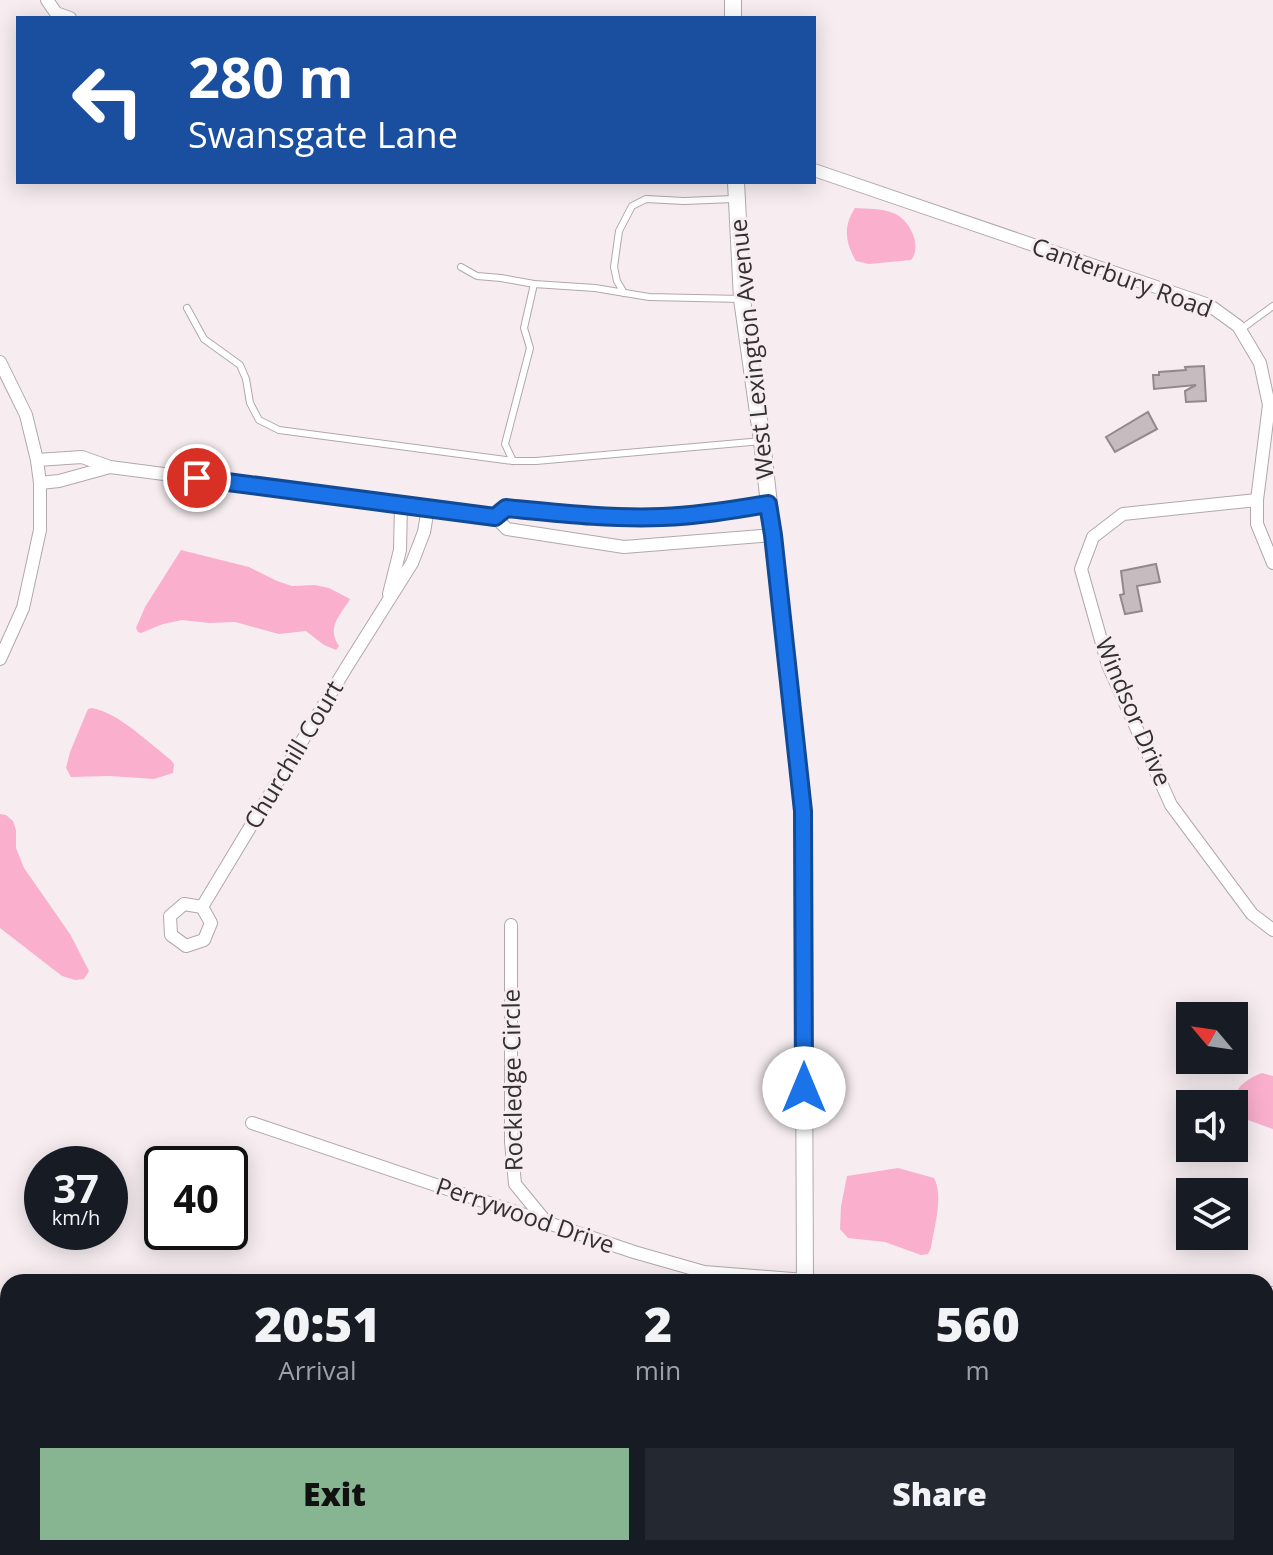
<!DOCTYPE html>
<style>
:root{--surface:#171b24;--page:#242831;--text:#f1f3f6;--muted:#9ea1a6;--accent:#88b591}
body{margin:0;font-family:"Open Sans",sans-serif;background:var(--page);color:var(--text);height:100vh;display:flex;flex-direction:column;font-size:30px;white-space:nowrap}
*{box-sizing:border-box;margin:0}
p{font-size:26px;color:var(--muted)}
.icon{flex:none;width:44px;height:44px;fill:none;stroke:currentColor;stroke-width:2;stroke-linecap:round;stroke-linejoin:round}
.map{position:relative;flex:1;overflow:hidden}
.sheet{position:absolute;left:0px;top:1274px;width:1274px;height:282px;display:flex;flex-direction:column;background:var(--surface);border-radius:24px 24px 0 0;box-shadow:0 4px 20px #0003}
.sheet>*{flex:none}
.top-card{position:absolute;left:16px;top:16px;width:800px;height:168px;border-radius:0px;box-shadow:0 4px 20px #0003;background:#1a4fa0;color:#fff;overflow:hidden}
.needle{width:52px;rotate:299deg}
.buttons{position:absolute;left:1176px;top:1002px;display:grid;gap:16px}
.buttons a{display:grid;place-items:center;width:72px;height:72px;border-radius:0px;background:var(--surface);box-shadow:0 4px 20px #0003;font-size:40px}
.speed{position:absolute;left:24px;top:1146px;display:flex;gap:16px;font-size:40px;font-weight:700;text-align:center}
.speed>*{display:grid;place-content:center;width:104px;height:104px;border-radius:50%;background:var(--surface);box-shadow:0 4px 20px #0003;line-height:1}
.speed small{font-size:20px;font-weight:400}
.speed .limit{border:4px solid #111;border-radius:12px;background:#fff;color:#111}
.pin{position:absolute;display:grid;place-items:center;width:68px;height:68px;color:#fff;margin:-34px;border:4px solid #fff;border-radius:50%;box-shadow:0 2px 8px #0007}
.me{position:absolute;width:88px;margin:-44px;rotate:0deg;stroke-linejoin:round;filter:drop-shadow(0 0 6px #0008)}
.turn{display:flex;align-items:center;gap:28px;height:168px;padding:0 40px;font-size:36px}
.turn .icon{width:104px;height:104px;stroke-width:2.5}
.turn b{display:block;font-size:56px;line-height:68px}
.eta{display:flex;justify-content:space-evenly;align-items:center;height:136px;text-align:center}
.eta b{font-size:48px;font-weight:800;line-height:56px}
.cta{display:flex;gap:16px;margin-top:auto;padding:16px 40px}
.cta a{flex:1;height:92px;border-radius:0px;background:var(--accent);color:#111;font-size:32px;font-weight:800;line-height:92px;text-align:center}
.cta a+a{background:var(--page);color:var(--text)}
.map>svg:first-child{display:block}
.water{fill:#faafcd}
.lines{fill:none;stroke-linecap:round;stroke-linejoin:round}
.stream{stroke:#faafcd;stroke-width:4}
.building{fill:#c6bcc0;stroke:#92898c;stroke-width:2}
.service-casing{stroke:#b1a8ab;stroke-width:8}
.minor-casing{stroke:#b1a8ab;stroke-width:14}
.tertiary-casing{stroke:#b1a8ab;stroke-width:18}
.service{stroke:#fff;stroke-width:6}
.minor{stroke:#fff;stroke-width:12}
.tertiary{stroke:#fff;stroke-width:16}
.route-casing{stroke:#114b97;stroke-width:20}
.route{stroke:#1a73e8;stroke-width:14}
.labels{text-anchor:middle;stroke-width:6;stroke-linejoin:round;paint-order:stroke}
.street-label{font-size:24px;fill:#333031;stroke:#f7edf1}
</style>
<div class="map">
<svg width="1273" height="1555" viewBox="0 0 1273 1555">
<rect width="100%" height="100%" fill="#f7edf1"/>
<g class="water">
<path d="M855,208C867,209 882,208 893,213C909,218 923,246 911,260L869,264L856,261C845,243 843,226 855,208Z"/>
<path d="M181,550L249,567L277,581L292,586L315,585L329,588L350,599C340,616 326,627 339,646L336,650L324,645L306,631L279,634L235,622L209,623L182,620L163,624L141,633L138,632L136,628L145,607Z"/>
<path d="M92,708C119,713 149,743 171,760L174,764L173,773L154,779L110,776L71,777L66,768L70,752L88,709Z"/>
<polygon points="0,814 6,815 13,821 16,830 16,848 24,868 70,934 89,971 84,979 75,980 62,976 0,928"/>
<path d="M1262,1073L1273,1076V1129L1248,1120L1234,1106C1233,1088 1246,1079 1262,1073Z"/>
<path d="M898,1168L934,1178C944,1197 934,1227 931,1248L928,1254L921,1255L885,1242L848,1238L840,1229L841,1206L847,1176Z"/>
</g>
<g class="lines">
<polyline class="stream" points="63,1555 78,1548"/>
</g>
<g class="building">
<polygon points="1204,366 1206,401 1186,402 1185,391 1196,385 1154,389 1153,375 1159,375 1159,372 1186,370 1185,367"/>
<polygon points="1148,412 1157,429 1115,452 1106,437"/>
<polygon points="1156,564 1160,582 1137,586 1142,611 1125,614 1120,595 1124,594 1121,571"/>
</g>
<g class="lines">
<defs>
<g id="service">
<polyline points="461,267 477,276 501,278 534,284 595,288 649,297 742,299"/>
<polyline points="624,293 617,281 614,267 619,231 632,206 646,199 684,201 734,199"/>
<polyline points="187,308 204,339 240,365 246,379 250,403 259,420 279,430 513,461 536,461 762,441"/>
<polyline points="1240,330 1273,306"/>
<polyline points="513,461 505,444 530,348 524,328 534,284"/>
</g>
<g id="minor">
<polyline points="47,0 56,13 70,18"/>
<polyline points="814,170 1209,305 1238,326 1260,363 1269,405 1257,500 1257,524 1273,563"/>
<polyline points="0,362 26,415 37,460 40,483 40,530 23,608 0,659"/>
<polyline points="37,460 82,457 110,467 495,517 507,529 624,547 773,535"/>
<polyline points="40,483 59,481 110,467"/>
<polyline points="1257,500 1123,514 1093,537 1081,569 1108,665 1171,805 1252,914 1273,930"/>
<path d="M495,517L506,508C558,513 610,519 662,517C697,516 733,510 768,504"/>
<polyline points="389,594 400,550 401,504"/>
<polygon points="184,904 202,907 211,923 204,940 186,946 171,935 170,916"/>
<polyline points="202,907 346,668 412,563 424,532 428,508"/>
<polyline points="511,925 511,1142 515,1184 547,1223"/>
<polyline points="252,1123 634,1252 704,1272 805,1280"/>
<polyline points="1266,1293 1273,1293"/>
<polyline points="0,1315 8,1320"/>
<polyline points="378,1548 390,1555"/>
<polyline points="1249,1548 1260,1555"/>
<polyline points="250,1555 254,1548"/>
</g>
<g id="tertiary">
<polyline points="733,0 733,18"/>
<polyline points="736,182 742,299 762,441 803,811 805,1282"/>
<polyline points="829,1548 830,1555"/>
</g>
</defs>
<use href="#service" class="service-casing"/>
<use href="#minor" class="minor-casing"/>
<use href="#tertiary" class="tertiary-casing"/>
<use href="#service" class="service"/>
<use href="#minor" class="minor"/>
<use href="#tertiary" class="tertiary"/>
</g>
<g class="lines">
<defs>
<path id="route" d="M197,478L495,517L506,508C558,513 610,519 662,517C697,516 733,510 768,504L773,535L803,811L804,1088"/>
</defs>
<use href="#route" class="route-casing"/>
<use href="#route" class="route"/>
</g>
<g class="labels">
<g class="street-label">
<text transform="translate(1122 278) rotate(20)" y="8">Canterbury Road</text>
<text transform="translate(752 349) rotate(-96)" y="8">West Lexington Avenue</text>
<text transform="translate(1133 712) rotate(67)" y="8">Windsor Drive</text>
<text transform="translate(294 755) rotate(-59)" y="8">Churchill Court</text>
<text transform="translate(513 1080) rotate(-91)" y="8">Rockledge Circle</text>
<text transform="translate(525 1216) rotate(19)" y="8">Perrywood Drive</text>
</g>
</g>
</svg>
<div class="buttons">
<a><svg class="needle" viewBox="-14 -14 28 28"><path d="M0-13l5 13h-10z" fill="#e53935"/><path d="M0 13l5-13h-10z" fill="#9ea1a6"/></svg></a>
<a><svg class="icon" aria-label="sound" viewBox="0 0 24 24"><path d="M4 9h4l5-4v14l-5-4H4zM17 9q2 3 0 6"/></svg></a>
<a><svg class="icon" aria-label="layers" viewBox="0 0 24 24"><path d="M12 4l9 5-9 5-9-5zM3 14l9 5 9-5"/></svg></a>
</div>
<div class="speed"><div>37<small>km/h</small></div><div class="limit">40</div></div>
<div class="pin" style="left:197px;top:478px;background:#d93025"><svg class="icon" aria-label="arrive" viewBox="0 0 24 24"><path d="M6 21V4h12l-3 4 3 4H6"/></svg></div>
<svg class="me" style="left:804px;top:1088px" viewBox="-20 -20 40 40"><circle r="19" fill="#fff"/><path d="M0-13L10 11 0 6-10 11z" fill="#1a73e8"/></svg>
<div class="top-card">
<div class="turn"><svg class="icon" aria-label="left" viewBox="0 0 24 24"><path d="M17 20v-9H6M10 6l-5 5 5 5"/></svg><div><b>280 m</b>Swansgate Lane</div></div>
</div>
<section class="sheet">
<div class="eta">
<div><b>20:51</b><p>Arrival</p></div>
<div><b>2</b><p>min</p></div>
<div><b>560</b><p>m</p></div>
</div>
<div class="cta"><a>Exit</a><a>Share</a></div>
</section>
</div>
